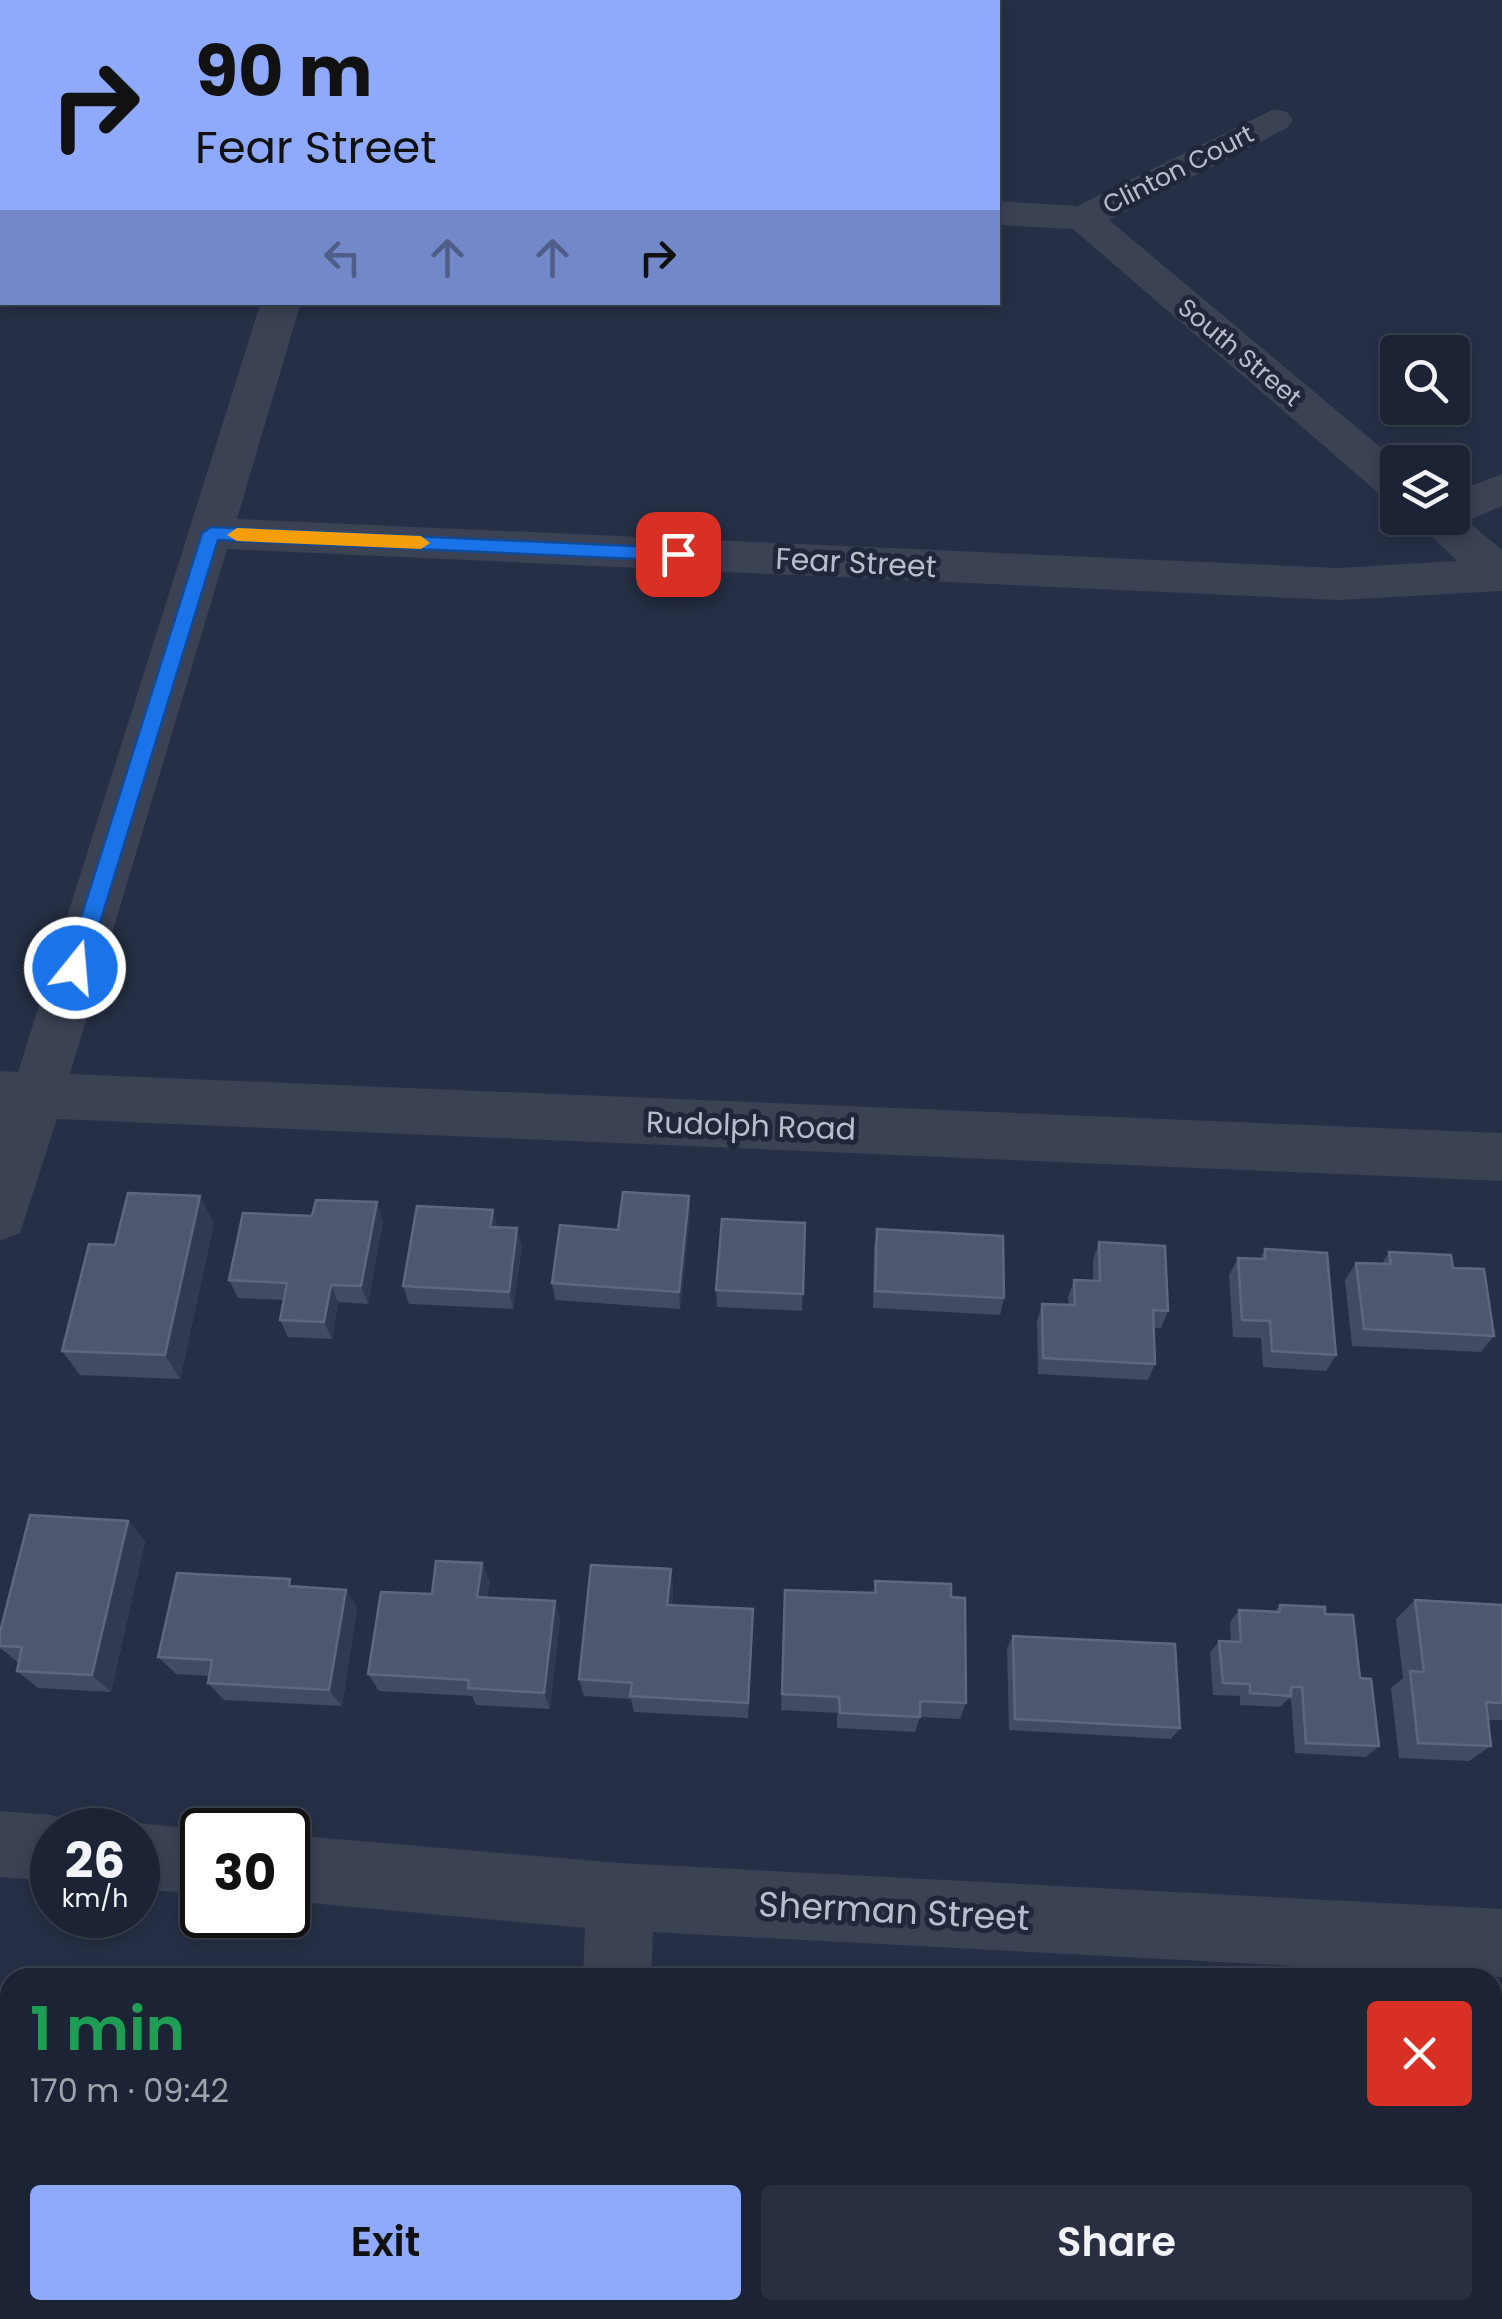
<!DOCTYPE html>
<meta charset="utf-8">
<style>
:root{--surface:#1c2334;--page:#292f40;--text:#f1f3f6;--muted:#a0a4ac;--line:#3a404f;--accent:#8faafc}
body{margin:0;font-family:Poppins,sans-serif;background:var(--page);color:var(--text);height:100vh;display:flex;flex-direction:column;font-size:38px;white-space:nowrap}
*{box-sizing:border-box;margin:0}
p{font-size:32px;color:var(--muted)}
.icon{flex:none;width:55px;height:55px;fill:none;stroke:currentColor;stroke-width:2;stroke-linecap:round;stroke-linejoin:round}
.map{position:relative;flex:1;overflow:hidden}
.panel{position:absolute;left:0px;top:1968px;width:1502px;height:352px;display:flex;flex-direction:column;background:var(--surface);border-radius:30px 30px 0 0;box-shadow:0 5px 15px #0003,0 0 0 2px var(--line)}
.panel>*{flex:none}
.guide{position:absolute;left:0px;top:0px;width:1000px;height:305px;box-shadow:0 5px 15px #0003,0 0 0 2px var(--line);background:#8faafc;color:#111;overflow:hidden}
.controls{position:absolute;left:1380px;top:335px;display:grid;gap:20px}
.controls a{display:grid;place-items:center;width:90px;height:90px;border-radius:10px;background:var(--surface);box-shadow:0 5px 15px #0003,0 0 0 2px var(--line);font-size:50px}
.speed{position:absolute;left:30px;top:1808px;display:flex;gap:20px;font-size:50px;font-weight:700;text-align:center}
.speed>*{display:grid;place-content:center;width:130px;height:130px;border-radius:50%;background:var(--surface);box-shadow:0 5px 15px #0003,0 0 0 2px var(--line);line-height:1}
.speed small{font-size:25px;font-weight:400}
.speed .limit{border:5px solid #111;border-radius:15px;background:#fff;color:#111}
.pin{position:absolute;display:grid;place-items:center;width:85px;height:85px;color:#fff;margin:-42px;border-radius:20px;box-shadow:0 5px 15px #0006}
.me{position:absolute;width:110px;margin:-55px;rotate:17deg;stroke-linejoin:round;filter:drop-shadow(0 0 8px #0008)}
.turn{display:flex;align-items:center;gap:35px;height:210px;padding:0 30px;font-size:45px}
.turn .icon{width:130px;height:130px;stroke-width:2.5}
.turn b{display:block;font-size:70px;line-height:85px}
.lanes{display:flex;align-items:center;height:95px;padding:0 30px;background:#0003;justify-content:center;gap:50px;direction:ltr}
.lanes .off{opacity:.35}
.round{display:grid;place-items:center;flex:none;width:105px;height:105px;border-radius:10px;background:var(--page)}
.headline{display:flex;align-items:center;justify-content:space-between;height:170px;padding:0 30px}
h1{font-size:60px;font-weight:600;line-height:75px;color:#1e9e55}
.action{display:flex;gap:20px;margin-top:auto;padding:20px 30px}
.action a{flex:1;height:115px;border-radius:10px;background:var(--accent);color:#111;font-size:40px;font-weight:600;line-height:115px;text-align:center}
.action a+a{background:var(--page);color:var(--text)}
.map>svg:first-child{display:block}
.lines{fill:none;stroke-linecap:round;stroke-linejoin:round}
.minor{fill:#3b4254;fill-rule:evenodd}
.wall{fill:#414b63}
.shaded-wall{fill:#313a52}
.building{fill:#4e576e;stroke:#5f677d;stroke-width:2.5}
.route{fill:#1a73e8;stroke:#114b97;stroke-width:2.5}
.slow{fill:#f59e0b}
.labels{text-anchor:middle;stroke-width:10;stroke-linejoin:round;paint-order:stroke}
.far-street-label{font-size:25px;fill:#b9becd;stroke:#20273a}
.street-label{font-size:30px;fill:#b9becd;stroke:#20273a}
.near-street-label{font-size:35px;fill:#b9becd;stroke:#20273a}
</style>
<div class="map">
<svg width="1502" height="2319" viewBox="0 0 1502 2319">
<rect width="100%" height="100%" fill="#262f45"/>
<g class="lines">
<g class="minor">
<rect x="0" y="74" width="2" height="22"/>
<polygon points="1274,109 1287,112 1293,120 1287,128 1109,220 1398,462 1398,501 1383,497 1073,229 998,225 998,201 1077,206"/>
<polygon points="261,302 301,302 237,519 1338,568 1457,561 1413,518 1452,518 1452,493 1502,474 1502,506 1467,521 1502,550 1502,591 1338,600 227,549 70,1074 1502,1133 1502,1181 57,1119 20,1233 0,1241 0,1071 18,1072"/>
<polygon points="0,1811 52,1815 76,1824 78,1830 52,1830 52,1881 0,1877"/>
<polygon points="138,1823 208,1830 202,1830 202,1894 138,1889 138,1830 120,1830"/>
<polygon points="288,1835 620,1863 1502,1909 1502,1977 653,1932 651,1978 583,1978 585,1928 288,1901"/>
<polygon points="574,2310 648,2310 649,2319 575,2319"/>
</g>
</g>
<g class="wall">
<polygon points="689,1196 690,1215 680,1309 555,1300 552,1283 618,1230"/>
<polygon points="383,1221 368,1304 338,1302 332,1339 288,1337 280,1320 284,1300 238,1298 229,1280"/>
<polygon points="214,1223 180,1379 80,1375 62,1351 115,1245"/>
<polygon points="805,1223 802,1311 717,1307 716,1290"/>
<polygon points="498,1227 522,1246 513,1309 409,1304 403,1286"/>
<polygon points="877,1229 1004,1298 1000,1315 873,1308 874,1248"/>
<polygon points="1099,1242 1168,1311 1161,1328 1154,1328 1155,1364 1148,1380 1038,1374 1037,1321 1042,1304 1069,1305 1068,1297 1074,1280 1093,1281 1093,1260"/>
<polygon points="1265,1249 1336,1355 1326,1371 1263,1367 1261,1338 1233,1337 1229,1275 1238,1258 1260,1259"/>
<polygon points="1389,1252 1453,1268 1494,1336 1481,1352 1352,1346 1345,1280 1356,1263 1382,1264"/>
<polygon points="128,1521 145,1541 111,1692 38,1688 17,1671 19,1663 0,1648 0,1632"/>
<polygon points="482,1563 490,1582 487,1597 560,1619 550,1709 476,1705 472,1696 379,1691 368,1674 432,1594"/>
<polygon points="671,1569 673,1589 672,1605 753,1627 748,1718 634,1712 631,1699 584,1696 579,1679"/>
<polygon points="875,1581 951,1597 966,1703 960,1719 920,1717 915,1732 837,1728 837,1713 781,1710 785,1590 873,1593"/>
<polygon points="296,1587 346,1590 357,1608 342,1706 224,1700 208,1683 209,1676 176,1674 158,1657"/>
<polygon points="1415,1600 1502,1605 1502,1720 1488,1720 1491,1746 1469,1761 1399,1758 1391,1688 1403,1678 1396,1619"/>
<polygon points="1280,1605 1325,1614 1360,1678 1379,1746 1366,1757 1295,1753 1291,1699 1288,1699 1280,1707 1240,1705 1240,1696 1213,1695 1210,1653 1219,1641 1231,1642 1230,1622 1239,1610 1274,1612"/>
<polygon points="1013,1636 1180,1728 1171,1739 1009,1730 1007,1648"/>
</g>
<g class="shaded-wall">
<polygon points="200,1196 214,1223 180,1379 165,1355"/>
<polygon points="689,1196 690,1215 680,1309 679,1292"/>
<polygon points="377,1202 383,1221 368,1304 361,1286"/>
<polygon points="493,1210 498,1228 490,1227"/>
<polygon points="517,1228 522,1246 513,1309 509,1292"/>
<polygon points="331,1285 338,1302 332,1339 324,1322"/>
<polygon points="128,1521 145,1541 111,1692 92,1675"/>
<polygon points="482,1563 490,1582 485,1615 477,1597"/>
<polygon points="671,1569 673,1589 670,1623 667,1605"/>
<polygon points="346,1590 357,1608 342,1706 329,1690"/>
<polygon points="555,1601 560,1619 550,1709 544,1693"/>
<polygon points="413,2310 425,2310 426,2319 415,2319"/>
</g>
<g class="building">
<polygon points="623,1192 689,1196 679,1292 552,1283 560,1225 618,1230"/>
<polygon points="128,1193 200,1196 165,1355 62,1351 89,1244 115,1245"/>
<polygon points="316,1200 377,1202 361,1286 331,1285 324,1322 280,1320 287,1283 229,1280 243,1213 312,1216"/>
<polygon points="417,1206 493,1210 490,1227 517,1228 509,1292 403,1286"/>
<polygon points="722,1219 805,1223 803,1294 716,1290"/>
<polygon points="877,1229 1003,1236 1004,1298 875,1291"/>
<polygon points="1099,1242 1165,1246 1168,1311 1153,1310 1155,1364 1043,1358 1042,1304 1075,1305 1074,1280 1100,1281"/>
<polygon points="1265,1249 1327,1253 1336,1355 1272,1351 1270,1321 1242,1320 1238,1258 1265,1259"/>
<polygon points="1389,1252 1451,1255 1453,1268 1484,1269 1494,1336 1364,1329 1356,1263 1391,1264"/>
<polygon points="30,1515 128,1521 92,1675 17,1671 22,1647 0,1646 0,1632"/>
<polygon points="436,1561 482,1563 477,1597 555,1601 544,1693 468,1688 469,1680 368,1674 381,1592 432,1594"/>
<polygon points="591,1565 671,1569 667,1605 753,1609 748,1703 630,1696 632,1683 579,1679"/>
<polygon points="177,1573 290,1579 289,1586 346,1590 329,1690 208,1683 212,1660 158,1657"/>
<polygon points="875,1581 951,1584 951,1597 965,1598 966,1703 920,1701 920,1717 840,1713 839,1697 782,1694 785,1590 876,1593"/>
<polygon points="1415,1600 1502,1605 1502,1703 1486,1702 1491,1746 1418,1743 1410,1671 1424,1672"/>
<polygon points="1280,1605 1325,1607 1325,1614 1353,1615 1360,1678 1371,1679 1379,1746 1306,1743 1302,1687 1291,1687 1291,1696 1250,1693 1250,1684 1223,1683 1219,1641 1241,1642 1239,1610 1280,1612"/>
<polygon points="1013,1636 1175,1644 1180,1728 1015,1719"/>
<rect x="1492" y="2091" width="10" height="122"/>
<polygon points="322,2310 413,2310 415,2319 323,2319"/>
</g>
<polygon class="route" points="211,527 678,548 687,554 678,561 218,540 86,968 75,977 65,968 202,533"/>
<polygon class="slow" points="237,528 421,536 430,543 421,549 237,541 227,535"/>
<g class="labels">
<g class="far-street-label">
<text transform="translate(1178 169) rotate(-27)" y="9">Clinton Court</text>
<text transform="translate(1240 352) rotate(40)" y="9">South Street</text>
</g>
<g class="street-label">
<text transform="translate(856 563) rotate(3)" y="10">Fear Street</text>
<text transform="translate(751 1126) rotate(2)" y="10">Rudolph Road</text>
</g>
<g class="near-street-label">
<text transform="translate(894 1911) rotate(3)" y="12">Sherman Street</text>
</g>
</g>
</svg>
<div class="controls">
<a><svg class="icon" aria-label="search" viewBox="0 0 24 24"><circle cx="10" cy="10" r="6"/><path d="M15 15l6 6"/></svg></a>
<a><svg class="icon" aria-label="layers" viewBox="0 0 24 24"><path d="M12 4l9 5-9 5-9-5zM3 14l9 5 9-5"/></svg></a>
</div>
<div class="speed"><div>26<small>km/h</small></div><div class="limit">30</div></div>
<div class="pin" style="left:678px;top:554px;background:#d93025"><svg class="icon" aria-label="arrive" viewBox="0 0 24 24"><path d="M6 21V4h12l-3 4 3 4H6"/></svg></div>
<svg class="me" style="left:75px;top:968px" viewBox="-20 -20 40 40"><circle r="17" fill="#1a73e8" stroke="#fff" stroke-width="3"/><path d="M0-11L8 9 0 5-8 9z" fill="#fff"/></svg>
<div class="guide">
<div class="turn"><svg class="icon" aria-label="right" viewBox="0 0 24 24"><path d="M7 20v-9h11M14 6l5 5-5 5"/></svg><div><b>90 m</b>Fear Street</div></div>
<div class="lanes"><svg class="icon off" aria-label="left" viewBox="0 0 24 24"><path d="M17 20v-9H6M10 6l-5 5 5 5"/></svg><svg class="icon off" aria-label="ahead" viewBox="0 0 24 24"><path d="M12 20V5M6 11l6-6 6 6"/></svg><svg class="icon off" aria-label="ahead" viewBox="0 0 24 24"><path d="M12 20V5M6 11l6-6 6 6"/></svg><svg class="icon" aria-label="right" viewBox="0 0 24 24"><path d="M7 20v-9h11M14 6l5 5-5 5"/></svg></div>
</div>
<section class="panel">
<div class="headline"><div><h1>1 min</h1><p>170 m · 09:42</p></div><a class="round" style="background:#d93025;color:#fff"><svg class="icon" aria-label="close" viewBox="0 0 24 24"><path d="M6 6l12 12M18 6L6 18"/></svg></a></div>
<div class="action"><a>Exit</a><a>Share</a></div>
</section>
</div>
